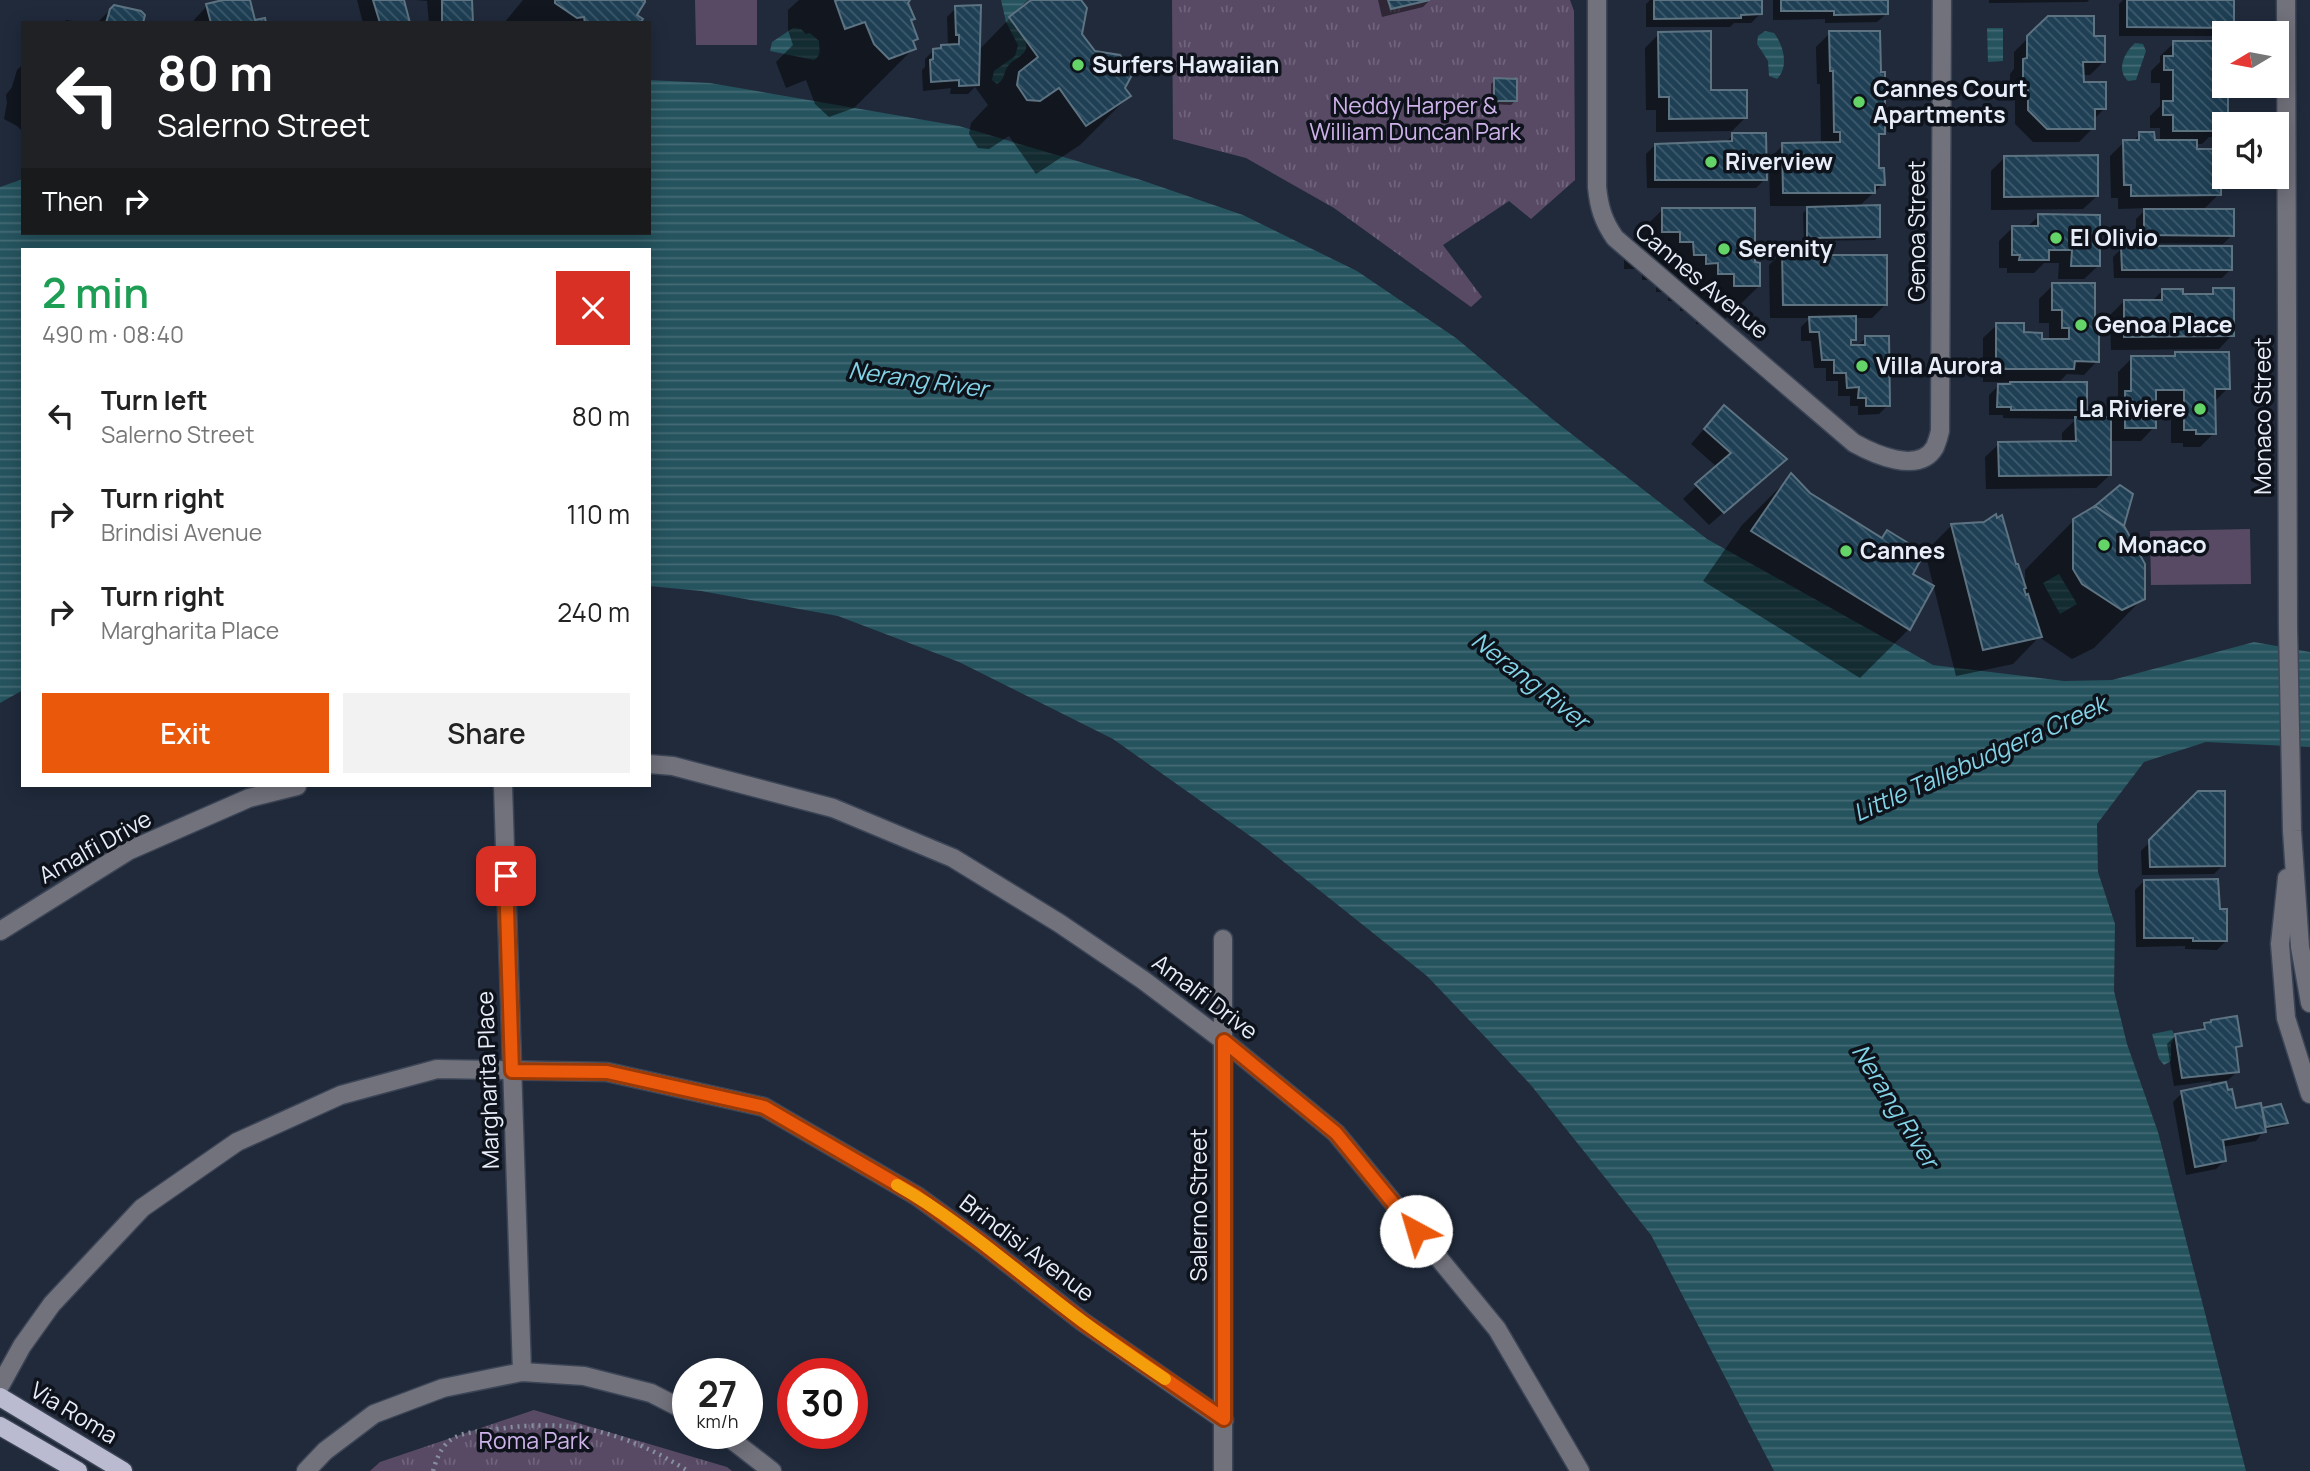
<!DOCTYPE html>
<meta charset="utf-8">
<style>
:root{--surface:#fff;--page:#f2f2f2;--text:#222;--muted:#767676;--accent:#ea580c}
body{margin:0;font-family:Manrope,sans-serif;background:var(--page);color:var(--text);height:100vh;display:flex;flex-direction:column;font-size:26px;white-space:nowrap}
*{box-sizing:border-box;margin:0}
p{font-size:23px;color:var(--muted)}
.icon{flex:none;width:38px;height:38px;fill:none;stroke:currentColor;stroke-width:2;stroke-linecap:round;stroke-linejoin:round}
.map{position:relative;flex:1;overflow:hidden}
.panel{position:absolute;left:21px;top:248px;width:630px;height:539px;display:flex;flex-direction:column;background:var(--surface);border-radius:0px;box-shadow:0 4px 18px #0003}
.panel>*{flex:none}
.banner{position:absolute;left:21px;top:21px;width:630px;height:214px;border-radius:0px;box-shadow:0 4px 18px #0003;background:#202124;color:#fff;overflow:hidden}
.needle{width:46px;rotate:260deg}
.controls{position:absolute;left:2212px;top:21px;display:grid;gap:14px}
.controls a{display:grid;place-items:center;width:77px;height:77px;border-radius:0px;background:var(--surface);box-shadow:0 4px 18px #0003;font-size:35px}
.speed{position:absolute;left:672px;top:1358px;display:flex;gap:14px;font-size:35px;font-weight:700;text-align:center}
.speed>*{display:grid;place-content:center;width:91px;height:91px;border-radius:50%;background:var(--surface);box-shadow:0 4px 18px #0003;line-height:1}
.speed small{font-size:18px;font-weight:400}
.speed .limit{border:10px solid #d22;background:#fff;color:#111}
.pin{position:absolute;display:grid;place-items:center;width:60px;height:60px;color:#fff;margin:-30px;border-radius:14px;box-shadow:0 4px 10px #0006}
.me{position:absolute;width:77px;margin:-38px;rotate:321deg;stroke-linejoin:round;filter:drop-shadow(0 0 5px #0008)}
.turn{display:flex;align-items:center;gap:24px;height:147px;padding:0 21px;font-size:32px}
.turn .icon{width:91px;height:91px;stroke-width:2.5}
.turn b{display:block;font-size:49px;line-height:60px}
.then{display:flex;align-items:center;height:66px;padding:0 21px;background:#0003;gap:14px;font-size:26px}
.round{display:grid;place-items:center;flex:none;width:74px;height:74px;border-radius:0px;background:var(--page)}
.headline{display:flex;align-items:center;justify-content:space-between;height:119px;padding:0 21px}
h1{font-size:42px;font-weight:600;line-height:52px;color:#1e9e55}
.cta{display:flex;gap:14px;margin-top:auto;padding:14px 21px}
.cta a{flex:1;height:80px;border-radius:0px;background:var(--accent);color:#fff;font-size:28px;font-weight:600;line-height:80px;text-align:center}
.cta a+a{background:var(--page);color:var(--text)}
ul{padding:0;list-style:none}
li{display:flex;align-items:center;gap:21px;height:98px;padding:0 21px}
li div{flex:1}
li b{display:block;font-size:26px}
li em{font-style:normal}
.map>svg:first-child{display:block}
.green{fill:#584a65}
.park{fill:url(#park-tufts)}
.water{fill:url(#water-rules)}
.shadow{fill:#0007}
.building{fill:url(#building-back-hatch);stroke:#5d7382;stroke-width:2}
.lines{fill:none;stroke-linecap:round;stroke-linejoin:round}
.minor-casing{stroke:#3c4556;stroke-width:21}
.major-casing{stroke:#3c4556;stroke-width:21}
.path{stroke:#868f9d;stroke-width:4.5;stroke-dasharray:2 5;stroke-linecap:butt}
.minor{stroke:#71727c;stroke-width:18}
.major{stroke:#babbd0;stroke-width:18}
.route-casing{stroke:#983908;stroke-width:18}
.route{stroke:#ea580c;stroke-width:12}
.slow{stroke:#f59e0b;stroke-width:12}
.poi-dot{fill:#64d468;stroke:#0e121a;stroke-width:2.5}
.labels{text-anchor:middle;stroke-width:7;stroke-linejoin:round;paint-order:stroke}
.poi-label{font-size:23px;font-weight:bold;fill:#e7eefa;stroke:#0e121a;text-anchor:start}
.park-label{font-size:23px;fill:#ceb2ea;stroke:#0e121a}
.street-label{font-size:23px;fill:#e7eefa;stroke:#0e121a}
.water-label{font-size:24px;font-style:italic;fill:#83d3e6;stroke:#0e121a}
</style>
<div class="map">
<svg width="2310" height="1471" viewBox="0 0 2310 1471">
<defs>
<pattern id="park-tufts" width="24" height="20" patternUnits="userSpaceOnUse" patternTransform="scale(1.75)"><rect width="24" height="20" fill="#584a65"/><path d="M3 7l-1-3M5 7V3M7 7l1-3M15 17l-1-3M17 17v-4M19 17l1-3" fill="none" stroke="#70647c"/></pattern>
<pattern id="water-rules" width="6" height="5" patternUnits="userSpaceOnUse" patternTransform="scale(1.75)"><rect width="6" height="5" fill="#25535e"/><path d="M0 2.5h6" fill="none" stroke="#456c76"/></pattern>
<pattern id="building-back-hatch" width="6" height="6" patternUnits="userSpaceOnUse" patternTransform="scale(1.75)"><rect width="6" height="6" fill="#1e3f54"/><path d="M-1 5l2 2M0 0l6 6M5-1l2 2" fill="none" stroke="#3f5b6e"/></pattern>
</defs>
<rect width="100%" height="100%" fill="#202a3b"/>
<g class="green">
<polygon points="695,0 757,0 757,45 696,45"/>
<polygon points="2250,529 2251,584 2151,585 2150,531"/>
</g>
<g class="park">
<polygon points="1172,0 1570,0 1574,11 1575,180 1531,219 1509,201 1443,245 1482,297 1471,307 1334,208 1246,158 1173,139"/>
<polygon points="534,1410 727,1467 732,1471 370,1471 380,1462"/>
</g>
<g class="water">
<path d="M1001,0H1028L1009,17C1015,25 1031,41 1025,51C1022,57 1012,60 1008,66C1003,73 1005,80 997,84L992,80L994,71L1015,56L1018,45L1006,22Z"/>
<path d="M793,28L801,29L806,34L810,33L819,41C819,48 822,56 814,60L770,51L772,42Z"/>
<polygon points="1987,28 2003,28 2003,61 1988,62"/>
<path d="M1765,31L1774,33C1784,46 1789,67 1777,79L1769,76L1768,61L1757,44L1758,36Z"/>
<path d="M2135,43L2143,44L2146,51L2136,80L2128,81C2116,70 2124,53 2135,43Z"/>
<polygon points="649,80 710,83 959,126 1138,179 1243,215 1357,271 1456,338 1551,418 1707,539 1933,665 2064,681 2112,680 2254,642 2310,652 2310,747 2206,742 2144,762 2097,824 2098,872 2115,924 2114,991 2127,1044 2158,1132 2246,1471 1774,1471 1651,1235 1530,1084 1427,976 1260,843 1113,739 959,662 838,616 701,591 649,586 649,250 23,250 23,690 0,703 0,187 23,179 23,233 649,233"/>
<polygon points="2059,574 2077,604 2060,614 2043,583"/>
<polygon points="2172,1030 2175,1036 2171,1044 2171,1061 2164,1065 2159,1059 2152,1034"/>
</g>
<g class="shadow">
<polygon points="224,0 248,0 254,22 264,23 194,23 194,20 207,6"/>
<polygon points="357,0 402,0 408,23 363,23"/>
<polygon points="415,0 471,0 471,23 429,23 427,1"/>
<polygon points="523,0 643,0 634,15 638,23 504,23"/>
<polygon points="799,0 907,0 913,18 910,21 916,38 912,43 914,48 854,108 829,117 815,104 806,80 786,88 776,62 793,45 788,30 788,10"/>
<polygon points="1034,0 1079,0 1081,34 1129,96 1080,145 1036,174 1009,136 989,149 978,148 969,134 971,123 988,105 975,87 968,94 950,94 951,88 923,91 922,70 925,67 925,59 934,50 948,46 947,17 956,8 978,51 1010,18"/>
<polygon points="1378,0 1430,0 1423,7 1382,17"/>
<polygon points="1650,0 1760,0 1760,14 1751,23 1734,23 1730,27 1646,27 1646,4"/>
<polygon points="1773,0 1886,0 1886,14 1877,22 1825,23 1825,19 1773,20"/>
<polygon points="1989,0 2089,0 2087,2 1989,3"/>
<polygon points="2123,0 2232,0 2232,27 2224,36 2119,36 2119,4"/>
<polygon points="112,8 142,23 97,23"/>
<polygon points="2048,18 2104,61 2090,75 2082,75 2082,84 2104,109 2093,120 2093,128 2079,142 2033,142 2015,124 2015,100 2010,100 2010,74 2014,69 2014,52"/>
<polygon points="66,20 86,23 87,23 64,23"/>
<polygon points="1830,33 1883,133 1877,140 1877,170 1883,184 1857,208 1879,236 1875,240 1804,241 1803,213 1810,206 1770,206 1769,159 1783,145 1821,144 1820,84 1817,84 1816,47"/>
<polygon points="1659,34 1710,92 1746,117 1732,131 1656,132 1656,110 1646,110 1645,48"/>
<polygon points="2174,43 2224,50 2224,82 2216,90 2226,123 2212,137 2209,137 2202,144 2196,144 2196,151 2219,194 2203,210 2232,235 2223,244 2136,243 2136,219 2147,208 2118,209 2118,198 2111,198 2110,156 2124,142 2132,142 2140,134 2153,142 2160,142 2160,128 2150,128 2150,116 2160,106 2160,83 2151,83 2151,71 2160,62 2160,56"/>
<polygon points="23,64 23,132 17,126 4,119 7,103 6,95 12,87 17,70"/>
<polygon points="1495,80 1515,101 1511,105 1491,104 1491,84"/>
<polygon points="1733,135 1765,179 1756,188 1647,188 1646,154 1655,145 1725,143"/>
<polygon points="2005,157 2097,196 2083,209 1991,210 1991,171"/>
<polygon points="1663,209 1754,264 1759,286 1720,324 1696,324 1696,311 1680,311 1680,301 1668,301 1668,292 1656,292 1656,280 1642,280 1642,269 1624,269 1624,248"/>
<polygon points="2039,216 2098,266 2084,279 2058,279 2059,263 2044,263 2034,273 2007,273 2007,268 1999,268 1999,241 2013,227 2027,227"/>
<polygon points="2122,248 2231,269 2222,278 2114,278 2113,257"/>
<polygon points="1783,251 1827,257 1886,304 1872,318 1854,318 1855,339 1847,347 1856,347 1866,338 1888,405 1879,414 1858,415 1858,406 1850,406 1850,396 1838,396 1838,381 1826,381 1826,368 1814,368 1811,341 1801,341 1801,327 1810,318 1770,318 1769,265"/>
<polygon points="2053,285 2094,318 2097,361 2084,375 2067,374 2057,384 2085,410 2076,419 2112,418 2112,407 2118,400 2118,372 2132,358 2171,358 2176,353 2228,388 2214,402 2214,433 2200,447 2183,447 2183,443 2171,443 2171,403 2154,403 2154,427 2141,441 2109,441 2110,475 2096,488 1986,489 1985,457 1999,444 2062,443 2062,433 2076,419 2003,418 2003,415 1989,415 1989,395 1998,386 2008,386 2012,382 1983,382 1983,338 1997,325 2040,341 2049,341 2049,323 2039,323 2039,299"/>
<polygon points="2214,290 2232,335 2219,349 2111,350 2110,315 2124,301 2152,301 2162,291 2181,296 2208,296"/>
<polygon points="1711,421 1784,459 1709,525 1683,499 1717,467 1691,444"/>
<polygon points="1791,476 1809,494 1881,539 1887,532 1905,557 1911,574 1909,629 1860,678 1703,581 1742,525"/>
<polygon points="2074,520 2122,526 2143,598 2094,648 2072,659 2039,637 2013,664 1956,676 1925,552 1952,525 2015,567 2025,587 2025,570"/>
<polygon points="2198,793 2223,865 2214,874 2142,875 2141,851"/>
<polygon points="2144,881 2218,911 2226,941 2217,950 2185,949 2185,946 2136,947 2135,890"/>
<polygon points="2205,1025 2240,1046 2234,1052 2237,1072 2228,1080 2211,1083 2211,1081 2174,1086 2167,1044 2176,1035 2197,1032"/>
<polygon points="2182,1093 2234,1110 2261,1112 2263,1109 2286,1123 2283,1126 2264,1130 2256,1141 2222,1147 2225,1160 2216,1169 2186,1175 2173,1102"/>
</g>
<g class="building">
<polygon points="223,0 250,0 255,20 265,18 266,23 211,23 206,4"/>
<polygon points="373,0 404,0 410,23 380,23"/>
<polygon points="442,0 472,0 473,23 442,23"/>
<polygon points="555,0 645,0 645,2 637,15 643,19 640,23 585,23 584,17 577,18 555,3"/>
<polygon points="838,0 910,0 908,3 915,19 911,20 918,39 913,41 916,49 889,59 874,44 865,22 845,29 835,1"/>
<polygon points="1031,0 1081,0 1087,8 1082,34 1095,51 1120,55 1133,73 1125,88 1131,96 1086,126 1059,88 1040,101 1027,100 1017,85 1019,72 1038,57 1009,17"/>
<polygon points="1388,0 1430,0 1391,9"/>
<polygon points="1654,0 1762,0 1762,14 1741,15 1741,18 1654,19"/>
<polygon points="1781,0 1888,0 1888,14 1834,15 1834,11 1781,11"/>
<polygon points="2127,0 2234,0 2234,28 2127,27"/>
<polygon points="114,5 141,11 145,15 143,23 106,23 110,9"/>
<polygon points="981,5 979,85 959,86 959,80 931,82 930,60 933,59 933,49 941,48 941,45 959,44 959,35 956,35 955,6"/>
<polygon points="2048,16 2094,16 2094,36 2105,36 2105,62 2083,62 2084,82 2106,82 2106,109 2095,109 2095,129 2047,129 2028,110 2028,87 2023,87 2023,59 2027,58 2027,36"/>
<polygon points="1711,31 1711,90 1747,90 1747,118 1669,119 1669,97 1659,97 1658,32"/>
<polygon points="1829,31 1880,31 1881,72 1885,72 1885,134 1879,134 1879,168 1884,168 1885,185 1875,185 1875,193 1783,193 1782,143 1840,142 1840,132 1834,132 1833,71 1830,71"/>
<polygon points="2173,41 2217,41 2217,48 2224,48 2224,80 2218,80 2218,91 2228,91 2228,124 2217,124 2217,131 2173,131 2173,115 2163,115 2163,101 2173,101 2173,70 2164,70 2164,56 2173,56"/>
<polygon points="1494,78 1517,79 1517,101 1494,101"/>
<polygon points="2139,132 2154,132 2155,140 2197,140 2197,149 2221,149 2221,195 2131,196 2131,185 2124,185 2123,140 2139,140"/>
<polygon points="1732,133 1766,133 1767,180 1655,180 1655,144 1732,141"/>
<polygon points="2098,155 2098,196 2004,197 2004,156"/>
<polygon points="1880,205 1880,237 1807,238 1807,207"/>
<polygon points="1662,208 1755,208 1755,262 1760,263 1760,286 1734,286 1734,274 1718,274 1718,263 1706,264 1706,255 1694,255 1693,242 1680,242 1680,232 1662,232"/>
<polygon points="2144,209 2234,209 2234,236 2144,235"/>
<polygon points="2038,214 2100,215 2100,266 2071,266 2072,250 2049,250 2049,260 2019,260 2020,255 2012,255 2012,226 2038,226"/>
<polygon points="2121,246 2232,246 2232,270 2122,270"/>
<polygon points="1828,249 1828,255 1887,255 1887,305 1783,305 1782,250"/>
<polygon points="2052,283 2095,283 2095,316 2099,316 2099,362 2075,361 2074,369 1996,369 1996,323 2024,323 2024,332 2042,333 2042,339 2069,339 2069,328 2062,328 2062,310 2052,310"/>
<polygon points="2213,288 2234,288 2234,336 2124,337 2124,300 2162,300 2162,289 2183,289 2183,294 2213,294"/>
<polygon points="1856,316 1856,340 1851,340 1851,345 1865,345 1865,336 1889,336 1890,406 1866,406 1866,398 1858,398 1859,387 1847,388 1846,373 1834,373 1834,360 1822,360 1819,332 1810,332 1809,317"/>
<polygon points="2175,352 2229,352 2230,389 2215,389 2216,434 2196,434 2196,430 2184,430 2184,390 2156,390 2156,428 2125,428 2125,391 2131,391 2131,356 2175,356"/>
<polygon points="2010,382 2087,382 2087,410 2011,410 2011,407 1997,407 1998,384 2010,384"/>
<polygon points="1724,405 1787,459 1724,513 1695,484 1731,453 1704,429"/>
<polygon points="2075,417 2111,417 2111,475 1999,476 1998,442 2076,441"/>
<polygon points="1791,473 1810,493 1882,538 1887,530 1913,546 1908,556 1920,561 1913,574 1934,586 1910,630 1751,531"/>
<polygon points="2120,485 2133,494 2124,526 2095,506"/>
<polygon points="2095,506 2124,526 2145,564 2145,599 2122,610 2082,584 2073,569 2073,519"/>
<polygon points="1996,514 1997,518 2002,515 2016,564 2018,564 2026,588 2024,589 2026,595 2028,594 2042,637 1983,650 1951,524 1984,522"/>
<polygon points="2198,791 2225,791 2225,866 2150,867 2149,840"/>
<polygon points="2218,879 2220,909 2227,909 2227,941 2193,941 2193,938 2144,938 2144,880"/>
<polygon points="2237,1016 2242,1046 2236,1047 2239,1072 2182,1078 2175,1034 2205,1029 2204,1023 2211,1022 2211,1020"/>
<polygon points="2226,1082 2228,1090 2232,1089 2236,1108 2261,1103 2266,1132 2223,1140 2226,1161 2195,1167 2181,1091"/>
<polygon points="2281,1104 2288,1123 2266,1127 2262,1108"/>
</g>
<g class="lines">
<defs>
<g id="minor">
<path d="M1597,0V187C1599,207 1603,221 1615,238L1854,443C1874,454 1919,475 1935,447C1937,442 1939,436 1940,431L1942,0"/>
<polyline points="2286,0 2288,628 2292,831 2300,947 2310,1003"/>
<polyline points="649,764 673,766 833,808 953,858 1059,923 1143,980 1224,1041 1336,1133 1497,1329 1580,1471"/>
<polyline points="503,786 522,1372"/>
<polyline points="2287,878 2280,944 2286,1018 2310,1094"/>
<polyline points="0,931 128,851 249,798 297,786"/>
<polyline points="1223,939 1223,1471"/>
<polyline points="0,1386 22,1346 52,1304 142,1208 237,1142 341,1095 437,1069 607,1072 764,1107 917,1196 983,1244 1083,1322 1224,1420"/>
<polyline points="723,1433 772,1471"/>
<polyline points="306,1471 325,1451 374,1414 443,1388 522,1372 584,1376 651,1393 688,1412"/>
</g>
<g id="major">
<polyline points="0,1397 123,1471"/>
<polyline points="0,1426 78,1471"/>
</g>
</defs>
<use href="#minor" class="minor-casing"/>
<use href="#major" class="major-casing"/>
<path class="path" d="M433,1471C444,1431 461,1434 498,1429C571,1418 626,1432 688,1471"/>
<use href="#minor" class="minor"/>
<use href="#major" class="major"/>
</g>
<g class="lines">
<defs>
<polyline id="route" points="506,876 512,1071 607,1072 764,1107 917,1196 983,1244 1083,1322 1224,1419 1224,1041 1336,1133 1416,1231"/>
</defs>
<use href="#route" class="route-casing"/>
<use href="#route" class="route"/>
<path class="slow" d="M897,1185C957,1219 1010,1266 1065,1308C1097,1333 1131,1356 1165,1379"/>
</g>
<g class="poi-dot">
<circle cx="1078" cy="65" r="7"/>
<circle cx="1859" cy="102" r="7"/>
<circle cx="1711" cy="162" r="7"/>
<circle cx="2056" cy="238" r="7"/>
<circle cx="1724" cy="249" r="7"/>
<circle cx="2081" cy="325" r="7"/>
<circle cx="1862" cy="366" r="7"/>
<circle cx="2200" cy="409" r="7"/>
<circle cx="2104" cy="545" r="7"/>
<circle cx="1846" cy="551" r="7"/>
</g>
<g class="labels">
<g class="poi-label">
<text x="1092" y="73">Surfers Hawaiian</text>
<text x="1873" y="97">Cannes Court<tspan x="1873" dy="26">Apartments</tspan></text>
<text x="1725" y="170">Riverview</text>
<text x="2070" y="246">El Olivio</text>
<text x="1738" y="257">Serenity</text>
<text x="2095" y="333">Genoa Place</text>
<text x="1876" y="374">Villa Aurora</text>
<text x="2186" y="417" text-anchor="end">La Riviere</text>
<text x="2118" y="553">Monaco</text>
<text x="1860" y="559">Cannes</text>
</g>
<g class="park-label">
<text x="1415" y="114">Neddy Harper &amp;<tspan x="1415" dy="26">William Duncan Park</tspan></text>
<text x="534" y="1449">Roma Park</text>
</g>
<g class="street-label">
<text transform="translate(1917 231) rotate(-90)" y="8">Genoa Street</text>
<text transform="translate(1702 281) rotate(40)" y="8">Cannes Avenue</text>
<text transform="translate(2263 416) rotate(-90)" y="8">Monaco Street</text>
<text transform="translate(95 847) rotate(-29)" y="8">Amalfi Drive</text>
<text transform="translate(1205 997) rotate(37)" y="8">Amalfi Drive</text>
<text transform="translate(488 1080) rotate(-92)" y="8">Margharita Place</text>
<text transform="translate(1199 1205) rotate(-90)" y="8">Salerno Street</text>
<text transform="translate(1027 1248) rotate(37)" y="8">Brindisi Avenue</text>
<text transform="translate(74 1413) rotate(31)" y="8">Via Roma</text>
</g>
<g class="water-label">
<text transform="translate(918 380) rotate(8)" y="8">Nerang River</text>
<text transform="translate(1530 681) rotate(38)" y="8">Nerang River</text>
<text transform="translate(1980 759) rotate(-24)" y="8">Little Tallebudgera Creek</text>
<text transform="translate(1895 1106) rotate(58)" y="8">Nerang River</text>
</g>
</g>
</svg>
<div class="controls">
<a><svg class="needle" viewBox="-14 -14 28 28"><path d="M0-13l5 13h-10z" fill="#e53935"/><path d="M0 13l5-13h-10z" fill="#767676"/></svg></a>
<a><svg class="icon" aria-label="sound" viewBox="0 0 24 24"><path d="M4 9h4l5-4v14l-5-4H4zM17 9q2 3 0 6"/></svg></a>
</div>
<div class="speed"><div>27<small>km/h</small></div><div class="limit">30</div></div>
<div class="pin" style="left:506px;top:876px;background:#d93025"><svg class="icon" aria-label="arrive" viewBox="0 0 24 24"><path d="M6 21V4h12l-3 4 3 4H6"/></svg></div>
<svg class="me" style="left:1416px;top:1231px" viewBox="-20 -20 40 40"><circle r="19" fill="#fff"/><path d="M0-13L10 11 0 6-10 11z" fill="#ea580c"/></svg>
<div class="banner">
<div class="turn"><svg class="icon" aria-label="left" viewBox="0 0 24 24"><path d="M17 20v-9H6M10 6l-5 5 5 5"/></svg><div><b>80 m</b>Salerno Street</div></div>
<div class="then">Then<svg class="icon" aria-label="right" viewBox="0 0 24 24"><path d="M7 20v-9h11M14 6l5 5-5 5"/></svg></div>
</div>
<section class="panel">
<div class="headline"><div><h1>2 min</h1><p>490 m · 08:40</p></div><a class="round" style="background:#d93025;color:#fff"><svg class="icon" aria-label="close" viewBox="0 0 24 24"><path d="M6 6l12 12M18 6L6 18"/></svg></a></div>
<ul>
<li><svg class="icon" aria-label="left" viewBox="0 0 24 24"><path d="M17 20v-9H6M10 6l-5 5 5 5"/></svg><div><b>Turn left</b><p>Salerno Street</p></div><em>80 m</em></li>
<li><svg class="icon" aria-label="right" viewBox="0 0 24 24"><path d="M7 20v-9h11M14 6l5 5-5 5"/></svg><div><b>Turn right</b><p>Brindisi Avenue</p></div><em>110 m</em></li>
<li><svg class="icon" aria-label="right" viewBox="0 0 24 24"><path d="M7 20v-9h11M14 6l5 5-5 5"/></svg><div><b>Turn right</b><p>Margharita Place</p></div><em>240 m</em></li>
</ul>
<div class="cta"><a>Exit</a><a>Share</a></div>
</section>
</div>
